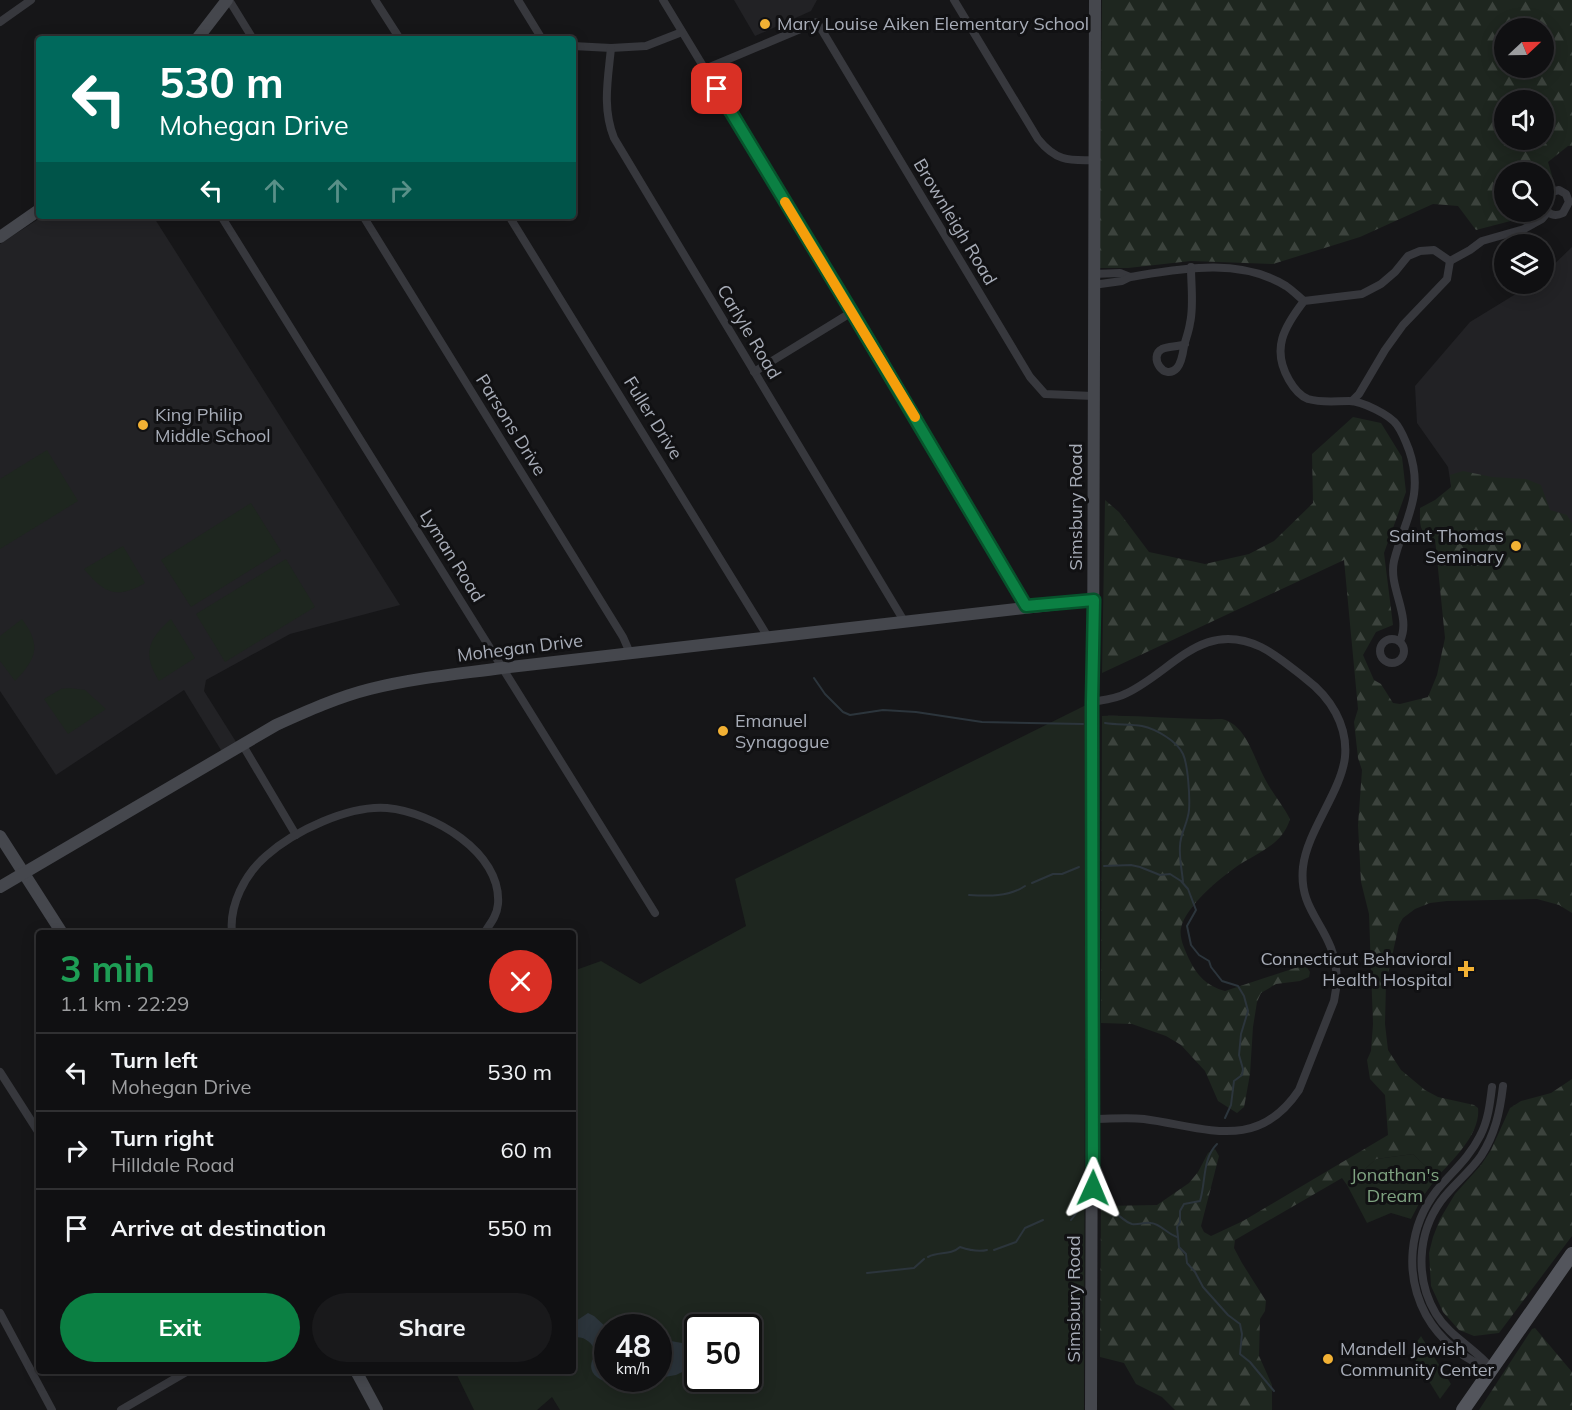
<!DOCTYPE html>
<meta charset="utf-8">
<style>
:root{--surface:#101012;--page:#19191b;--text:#f1f3f6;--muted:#9c9d9f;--line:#303032;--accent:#0b8043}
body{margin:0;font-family:Mulish,sans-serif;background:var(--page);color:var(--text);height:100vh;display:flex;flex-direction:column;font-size:22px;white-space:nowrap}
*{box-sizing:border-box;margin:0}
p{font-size:20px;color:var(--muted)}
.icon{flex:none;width:33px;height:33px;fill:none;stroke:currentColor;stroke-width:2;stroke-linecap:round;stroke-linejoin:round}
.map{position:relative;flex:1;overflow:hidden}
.side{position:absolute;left:36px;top:930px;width:540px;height:444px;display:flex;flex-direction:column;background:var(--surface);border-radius:6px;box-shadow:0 3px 15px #0003,0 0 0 2px var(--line)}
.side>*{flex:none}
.banner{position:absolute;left:36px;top:36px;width:540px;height:183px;border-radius:6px;box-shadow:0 3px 15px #0003,0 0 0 2px var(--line);background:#00695c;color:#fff;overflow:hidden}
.needle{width:39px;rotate:68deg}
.fabs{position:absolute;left:1494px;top:18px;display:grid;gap:12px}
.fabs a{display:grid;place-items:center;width:60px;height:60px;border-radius:50%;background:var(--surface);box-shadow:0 3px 15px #0003,0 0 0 2px var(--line);font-size:30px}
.speed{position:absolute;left:594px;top:1314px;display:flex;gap:12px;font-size:30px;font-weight:700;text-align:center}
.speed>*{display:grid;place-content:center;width:78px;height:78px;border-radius:50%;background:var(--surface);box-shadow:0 3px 15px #0003,0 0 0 2px var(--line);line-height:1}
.speed small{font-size:15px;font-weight:400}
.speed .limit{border:3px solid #111;border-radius:9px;background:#fff;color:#111}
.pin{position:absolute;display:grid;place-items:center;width:51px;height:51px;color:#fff;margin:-26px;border-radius:12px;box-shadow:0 3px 9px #0006}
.me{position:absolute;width:66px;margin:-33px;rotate:1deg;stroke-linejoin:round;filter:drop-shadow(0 0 4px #0008)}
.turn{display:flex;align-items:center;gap:21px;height:126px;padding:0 24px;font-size:27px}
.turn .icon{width:78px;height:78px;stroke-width:2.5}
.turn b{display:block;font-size:42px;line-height:51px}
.lanes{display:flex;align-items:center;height:57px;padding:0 24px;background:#0003;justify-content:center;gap:30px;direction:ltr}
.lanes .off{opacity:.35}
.round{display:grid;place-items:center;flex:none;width:63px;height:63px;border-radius:32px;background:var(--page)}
.headline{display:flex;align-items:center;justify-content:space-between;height:102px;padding:0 24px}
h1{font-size:36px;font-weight:700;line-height:45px;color:#1e9e55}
.primary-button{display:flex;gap:12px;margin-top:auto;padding:12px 24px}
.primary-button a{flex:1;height:69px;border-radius:36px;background:var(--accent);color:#fff;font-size:24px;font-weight:700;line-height:69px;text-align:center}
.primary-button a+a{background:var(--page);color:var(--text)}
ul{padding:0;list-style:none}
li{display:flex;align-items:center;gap:18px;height:78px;padding:0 24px;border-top:2px solid var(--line)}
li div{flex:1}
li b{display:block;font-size:22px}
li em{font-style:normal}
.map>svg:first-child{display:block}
.built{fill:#222225}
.green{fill:#1e261f;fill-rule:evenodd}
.forest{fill:url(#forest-firs);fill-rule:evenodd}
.water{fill:#2c353c}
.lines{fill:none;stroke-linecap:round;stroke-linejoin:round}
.stream{stroke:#2c353c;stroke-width:2}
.street{stroke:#37383d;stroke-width:8}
.secondary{stroke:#45474d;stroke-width:12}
.primary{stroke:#53555c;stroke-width:14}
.route-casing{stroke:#07532c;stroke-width:15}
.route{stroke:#0b8043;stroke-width:10}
.slow{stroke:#f59e0b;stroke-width:10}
.poi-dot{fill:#f2b134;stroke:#111113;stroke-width:2}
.labels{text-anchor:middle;stroke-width:6;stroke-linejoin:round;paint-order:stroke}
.poi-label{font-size:18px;fill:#a8adb8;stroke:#111113;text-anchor:start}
.street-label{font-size:18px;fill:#a8adb8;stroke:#111113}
.park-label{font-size:18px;fill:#7fa381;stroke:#111113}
</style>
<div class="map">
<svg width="1572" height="1410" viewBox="0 0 1572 1410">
<defs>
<pattern id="forest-firs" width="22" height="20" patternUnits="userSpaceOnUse" patternTransform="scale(1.5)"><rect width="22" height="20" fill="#1e261f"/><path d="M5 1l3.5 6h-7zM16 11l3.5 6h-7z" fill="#3c433d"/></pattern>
</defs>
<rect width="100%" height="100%" fill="#161618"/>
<g class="built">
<polygon points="734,0 817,0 811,11 755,36"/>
<polygon points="43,216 153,216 400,605 290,634 206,680 204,691 238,745 224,755 184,690 56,775 0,691 0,244"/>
<polygon points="1572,247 1572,911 1473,625 1448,467 1417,423 1415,386 1470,322 1532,284 1544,284 1544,274"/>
</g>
<g class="green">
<polygon points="47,450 78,501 0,549 0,479"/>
<polygon points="251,503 281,551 191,607 161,560"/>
<path d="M123,546L145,583C116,600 104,593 84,569Z"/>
<polygon points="286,559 315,607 225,662 196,614"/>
<path d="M22,619C42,646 36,659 15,681L0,661V636Z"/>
<path d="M171,619L195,658L159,681C142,653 148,640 171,619Z"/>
<polygon points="69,688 85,690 106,709 68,734 44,699 61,689"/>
<path d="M1086,705L1084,1410H560L552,1397L537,1410H474L455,1371H573V971L601,961L640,984L746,926L735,879ZM608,1328H658V1378H608ZM698,1328H748V1378H698Z"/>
<polygon points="1413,1154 1437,1177 1422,1198 1411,1219 1391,1213 1367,1223 1347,1185 1376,1159"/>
<polygon points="1421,1336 1451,1384 1440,1399 1410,1351"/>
</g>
<g class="forest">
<path d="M1102,0H1572V146H1568L1548,162L1553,179L1544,184V172H1504V212H1534V215L1476,230L1458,206L1433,204L1360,237L1273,264L1191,261L1128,268H1099ZM1504,28H1544V68H1504ZM1504,100H1544V140H1504Z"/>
<path d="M1353,417L1381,423L1402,457L1406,492L1384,553L1393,625L1376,632L1363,655L1374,680L1381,684L1393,703L1400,704L1428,697L1437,675L1445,638L1435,539C1418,532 1420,525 1420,508L1435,500L1451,487L1450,475L1463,471L1492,477L1526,479L1541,485L1550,510L1567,515L1572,523V913L1559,905L1537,899L1447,901L1430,903L1415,909L1403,918L1399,925L1386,983L1385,1024L1388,1050L1401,1070L1425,1090L1438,1097L1474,1105L1478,1108C1481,1133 1453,1160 1437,1177L1413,1154L1376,1159L1347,1185L1342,1178L1235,1240L1234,1248L1242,1263L1266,1301L1265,1311L1260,1319L1259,1356L1272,1385V1410H1175L1162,1397L1136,1384L1124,1363L1100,1357L1101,1206L1157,1205L1189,1183L1198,1172L1208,1153L1215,1149L1219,1156L1201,1226L1204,1232L1211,1236L1243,1221L1388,1135L1385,1095L1370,1079L1367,1060L1371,1051L1373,1024L1369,914L1361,882L1358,825L1362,770L1358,758L1354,722L1358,709L1344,560L1102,673L1105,500L1119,512L1149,552L1205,564L1249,554L1274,541L1313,503L1312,454Z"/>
<path d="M1102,716C1142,715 1182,720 1222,719C1247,725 1254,759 1265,779C1272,793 1283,805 1290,819C1283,845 1256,853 1236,867C1219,879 1186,906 1181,928C1179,938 1185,950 1189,959C1197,976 1207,986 1225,991L1301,966H1306L1310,972L1309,977L1300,981L1276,984L1261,993L1257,1002L1253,1027L1250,1074L1245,1102L1244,1107L1237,1113L1218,1101L1205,1071L1181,1045L1166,1036L1132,1024L1101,1023Z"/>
<polygon points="1572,1079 1572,1236 1499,1333 1474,1336 1459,1330 1443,1312 1431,1286 1429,1253 1433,1237 1440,1219 1455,1194 1481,1165 1491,1150 1510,1108 1521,1101 1551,1093"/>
<polygon points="1535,1328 1572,1372 1572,1410 1479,1410 1532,1329"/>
</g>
<g class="water">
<path d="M588,1313L594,1316L607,1328L608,1378L656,1379L607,1382C598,1379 588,1373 592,1361C594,1356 596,1358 595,1352C593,1342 582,1335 573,1338V1323Z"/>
<polygon points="659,1339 694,1345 697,1348 697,1365 676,1375 659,1378"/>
</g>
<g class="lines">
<g class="stream">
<polyline points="814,678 825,694 843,712 850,715 883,710 916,712 982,722 1083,724"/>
<path d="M1105,723C1117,725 1130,724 1142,726C1156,729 1177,741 1183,754C1188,765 1190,797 1189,810C1188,823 1180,834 1180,846C1179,858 1182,870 1183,882"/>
<polyline points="1104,866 1131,865 1140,867 1160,875 1170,874 1181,881 1188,889 1196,910 1187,926 1191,945 1199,955 1209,961 1211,967 1222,981 1238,986 1244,996 1248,1011 1241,1034 1239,1055 1243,1069 1242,1075 1234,1081 1231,1105 1225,1118"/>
<polyline points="1032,883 1053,874 1062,874 1079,867"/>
<path d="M969,895C988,896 1009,897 1025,886"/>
<path d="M1217,1144C1202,1159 1206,1182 1200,1201L1184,1204L1180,1211V1222L1177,1227L1179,1247L1186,1254L1187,1263L1195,1272L1203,1287L1228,1315L1240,1324L1242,1334L1240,1354L1250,1362L1274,1391"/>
<path d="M1102,1209C1115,1207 1121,1221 1132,1224C1138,1225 1145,1222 1151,1223C1161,1224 1167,1234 1177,1237"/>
<polyline points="1071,1220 1081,1207"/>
<polyline points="994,1250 1016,1242 1025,1228 1043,1220"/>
<path d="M928,1257C939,1251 950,1256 960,1247C969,1250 979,1252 987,1250"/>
<polyline points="867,1273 914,1268 924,1259"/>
</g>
<g class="street">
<polyline points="229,0 253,39"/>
<polyline points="375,0 400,39"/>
<polyline points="518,0 542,39"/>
<polyline points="663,0 852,312 1026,606"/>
<path d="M954,0L1038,139C1055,160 1067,161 1094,160"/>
<polyline points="0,22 31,0"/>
<polyline points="573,46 611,48 646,46 682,32"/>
<path d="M611,48C608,79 602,108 614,138L904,621"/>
<polyline points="705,69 817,22 1030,377 1045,394 1093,396"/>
<path d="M1544,200L1547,193L1559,190L1566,194L1569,202L1563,213C1555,217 1547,215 1544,205"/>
<polyline points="221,216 655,913"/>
<polyline points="363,216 623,637 630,653"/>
<polyline points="509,216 768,637"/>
<polyline points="1450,261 1470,250 1482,241 1524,229 1542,219 1548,212"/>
<polyline points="1093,274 1120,273 1130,277"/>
<path d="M1093,285L1122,281L1130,277C1180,269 1239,257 1286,286C1292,290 1298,296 1304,301"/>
<path d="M1185,344C1177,347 1169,346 1162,349C1148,356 1164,382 1177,368C1182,362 1183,353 1184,346C1186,338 1189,331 1190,323C1194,306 1191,285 1191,267"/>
<polyline points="754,372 852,312"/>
<path d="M1352,401L1359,394L1385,350L1403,325L1447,279L1450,261L1434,250L1420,251L1408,256L1395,272L1381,284L1362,294L1304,301C1284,327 1271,349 1289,380C1293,387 1300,396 1308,399C1322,403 1335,401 1349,401C1362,401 1390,415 1397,425C1402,432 1406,442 1409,450C1425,496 1404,520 1394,561C1388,588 1412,616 1400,641"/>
<circle cx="1392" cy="651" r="12"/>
<path d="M1092,702C1104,700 1116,699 1127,693C1173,671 1202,619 1261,647C1277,655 1292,668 1306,679C1330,697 1348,725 1345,757C1341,792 1307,831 1303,867C1299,904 1320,919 1331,948C1338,966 1338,983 1334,1001L1299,1090C1257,1153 1205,1127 1144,1119C1127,1117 1110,1119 1093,1119"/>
<polyline points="242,744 296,835"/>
<path d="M232,933C229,905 245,874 266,856C294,831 349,805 387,808C432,812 502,852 498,904C497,916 490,924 484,933"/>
<polyline points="0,1072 39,1133"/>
<polyline points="0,1313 52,1410"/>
<path d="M1492,1369C1465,1361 1440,1340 1426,1315C1404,1274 1409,1226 1437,1190C1452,1172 1469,1158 1480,1136C1488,1121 1490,1104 1492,1087"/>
<path d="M1492,1369C1475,1348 1450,1337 1436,1314C1415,1279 1417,1234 1441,1201C1453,1185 1470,1172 1481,1156C1495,1134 1500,1112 1503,1086"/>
<polyline points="121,1410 188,1371"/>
</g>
<g class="secondary">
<polyline points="197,39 227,0"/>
<polyline points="0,237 39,210"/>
<polyline points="0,836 62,933"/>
<path d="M0,887L276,725C307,711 338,697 370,689C413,678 458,674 502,668L1094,600"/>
<polyline points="356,1371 377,1410"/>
<polyline points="1091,1410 1095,0"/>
</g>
<polyline class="primary" points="1463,1410 1572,1254"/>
</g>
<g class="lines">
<defs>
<polyline id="route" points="717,89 852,312 1026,606 1094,600 1092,702 1093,1188"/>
</defs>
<use href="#route" class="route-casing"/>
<use href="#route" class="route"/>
<polyline class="slow" points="785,202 915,417"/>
</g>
<g class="poi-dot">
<circle cx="765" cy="24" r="6"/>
<circle cx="143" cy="425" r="6"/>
<circle cx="1516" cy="546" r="6"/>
<circle cx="723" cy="731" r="6"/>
<path d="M1463 960h6v6h6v6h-6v6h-6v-6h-6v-6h6z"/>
<circle cx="1328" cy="1359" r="6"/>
</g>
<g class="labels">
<g class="poi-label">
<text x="777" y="30">Mary Louise Aiken Elementary School</text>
<text x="155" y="421">King Philip<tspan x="155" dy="21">Middle School</tspan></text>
<text x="1504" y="542" text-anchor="end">Saint Thomas<tspan x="1504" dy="21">Seminary</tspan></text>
<text x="735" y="727">Emanuel<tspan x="735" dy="21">Synagogue</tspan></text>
<text x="1452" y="965" text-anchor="end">Connecticut Behavioral<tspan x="1452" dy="21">Health Hospital</tspan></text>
<text x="1340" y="1355">Mandell Jewish<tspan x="1340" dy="21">Community Center</tspan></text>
</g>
<g class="street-label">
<text transform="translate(955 222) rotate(59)" y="6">Brownleigh Road</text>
<text transform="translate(749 332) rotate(59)" y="6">Carlyle Road</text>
<text transform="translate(653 418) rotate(58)" y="6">Fuller Drive</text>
<text transform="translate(511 425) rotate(58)" y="6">Parsons Drive</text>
<text transform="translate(1076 507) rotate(-90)" y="6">Simsbury Road</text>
<text transform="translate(452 556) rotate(58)" y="6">Lyman Road</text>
<text transform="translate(520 648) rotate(-7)" y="6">Mohegan Drive</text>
<text transform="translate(1074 1299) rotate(-90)" y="6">Simsbury Road</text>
</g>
<g class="park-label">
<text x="1395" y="1181">Jonathan's<tspan x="1395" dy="21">Dream</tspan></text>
</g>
</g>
</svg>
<div class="fabs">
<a><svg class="needle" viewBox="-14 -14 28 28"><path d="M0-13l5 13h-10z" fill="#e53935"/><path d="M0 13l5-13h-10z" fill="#9c9d9f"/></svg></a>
<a><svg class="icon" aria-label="sound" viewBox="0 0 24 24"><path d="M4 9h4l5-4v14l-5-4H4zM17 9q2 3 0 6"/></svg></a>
<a><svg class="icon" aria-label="search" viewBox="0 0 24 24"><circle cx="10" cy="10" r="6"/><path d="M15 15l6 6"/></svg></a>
<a><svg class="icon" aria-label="layers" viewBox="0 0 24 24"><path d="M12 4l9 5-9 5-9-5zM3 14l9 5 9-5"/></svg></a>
</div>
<div class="speed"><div>48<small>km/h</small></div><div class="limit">50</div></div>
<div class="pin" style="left:717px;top:89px;background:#d93025"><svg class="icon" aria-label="arrive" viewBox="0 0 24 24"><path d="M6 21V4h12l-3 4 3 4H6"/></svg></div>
<svg class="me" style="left:1093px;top:1188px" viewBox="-20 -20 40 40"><path d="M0-17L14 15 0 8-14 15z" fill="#0b8043" stroke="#fff" stroke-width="4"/></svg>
<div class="banner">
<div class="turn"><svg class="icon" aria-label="left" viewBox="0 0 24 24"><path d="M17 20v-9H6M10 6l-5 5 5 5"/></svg><div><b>530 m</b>Mohegan Drive</div></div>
<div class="lanes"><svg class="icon" aria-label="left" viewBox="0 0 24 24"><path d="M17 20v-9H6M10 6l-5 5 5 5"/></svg><svg class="icon off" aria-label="ahead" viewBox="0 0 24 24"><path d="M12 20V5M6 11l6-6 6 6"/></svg><svg class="icon off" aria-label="ahead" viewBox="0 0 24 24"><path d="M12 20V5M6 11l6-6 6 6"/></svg><svg class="icon off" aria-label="right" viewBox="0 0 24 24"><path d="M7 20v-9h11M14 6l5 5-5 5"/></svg></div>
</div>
<section class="side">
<div class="headline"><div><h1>3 min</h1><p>1.1 km · 22:29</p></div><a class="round" style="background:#d93025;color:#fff"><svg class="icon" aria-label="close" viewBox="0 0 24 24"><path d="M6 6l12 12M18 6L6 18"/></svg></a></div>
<ul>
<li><svg class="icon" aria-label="left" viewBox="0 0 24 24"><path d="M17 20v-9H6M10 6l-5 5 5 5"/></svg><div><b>Turn left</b><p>Mohegan Drive</p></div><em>530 m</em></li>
<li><svg class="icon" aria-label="right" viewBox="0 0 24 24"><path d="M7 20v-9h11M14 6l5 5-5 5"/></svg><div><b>Turn right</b><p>Hilldale Road</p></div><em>60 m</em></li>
<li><svg class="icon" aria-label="arrive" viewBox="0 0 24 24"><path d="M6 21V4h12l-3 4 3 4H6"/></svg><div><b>Arrive at destination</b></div><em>550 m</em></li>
</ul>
<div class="primary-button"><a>Exit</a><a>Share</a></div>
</section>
</div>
